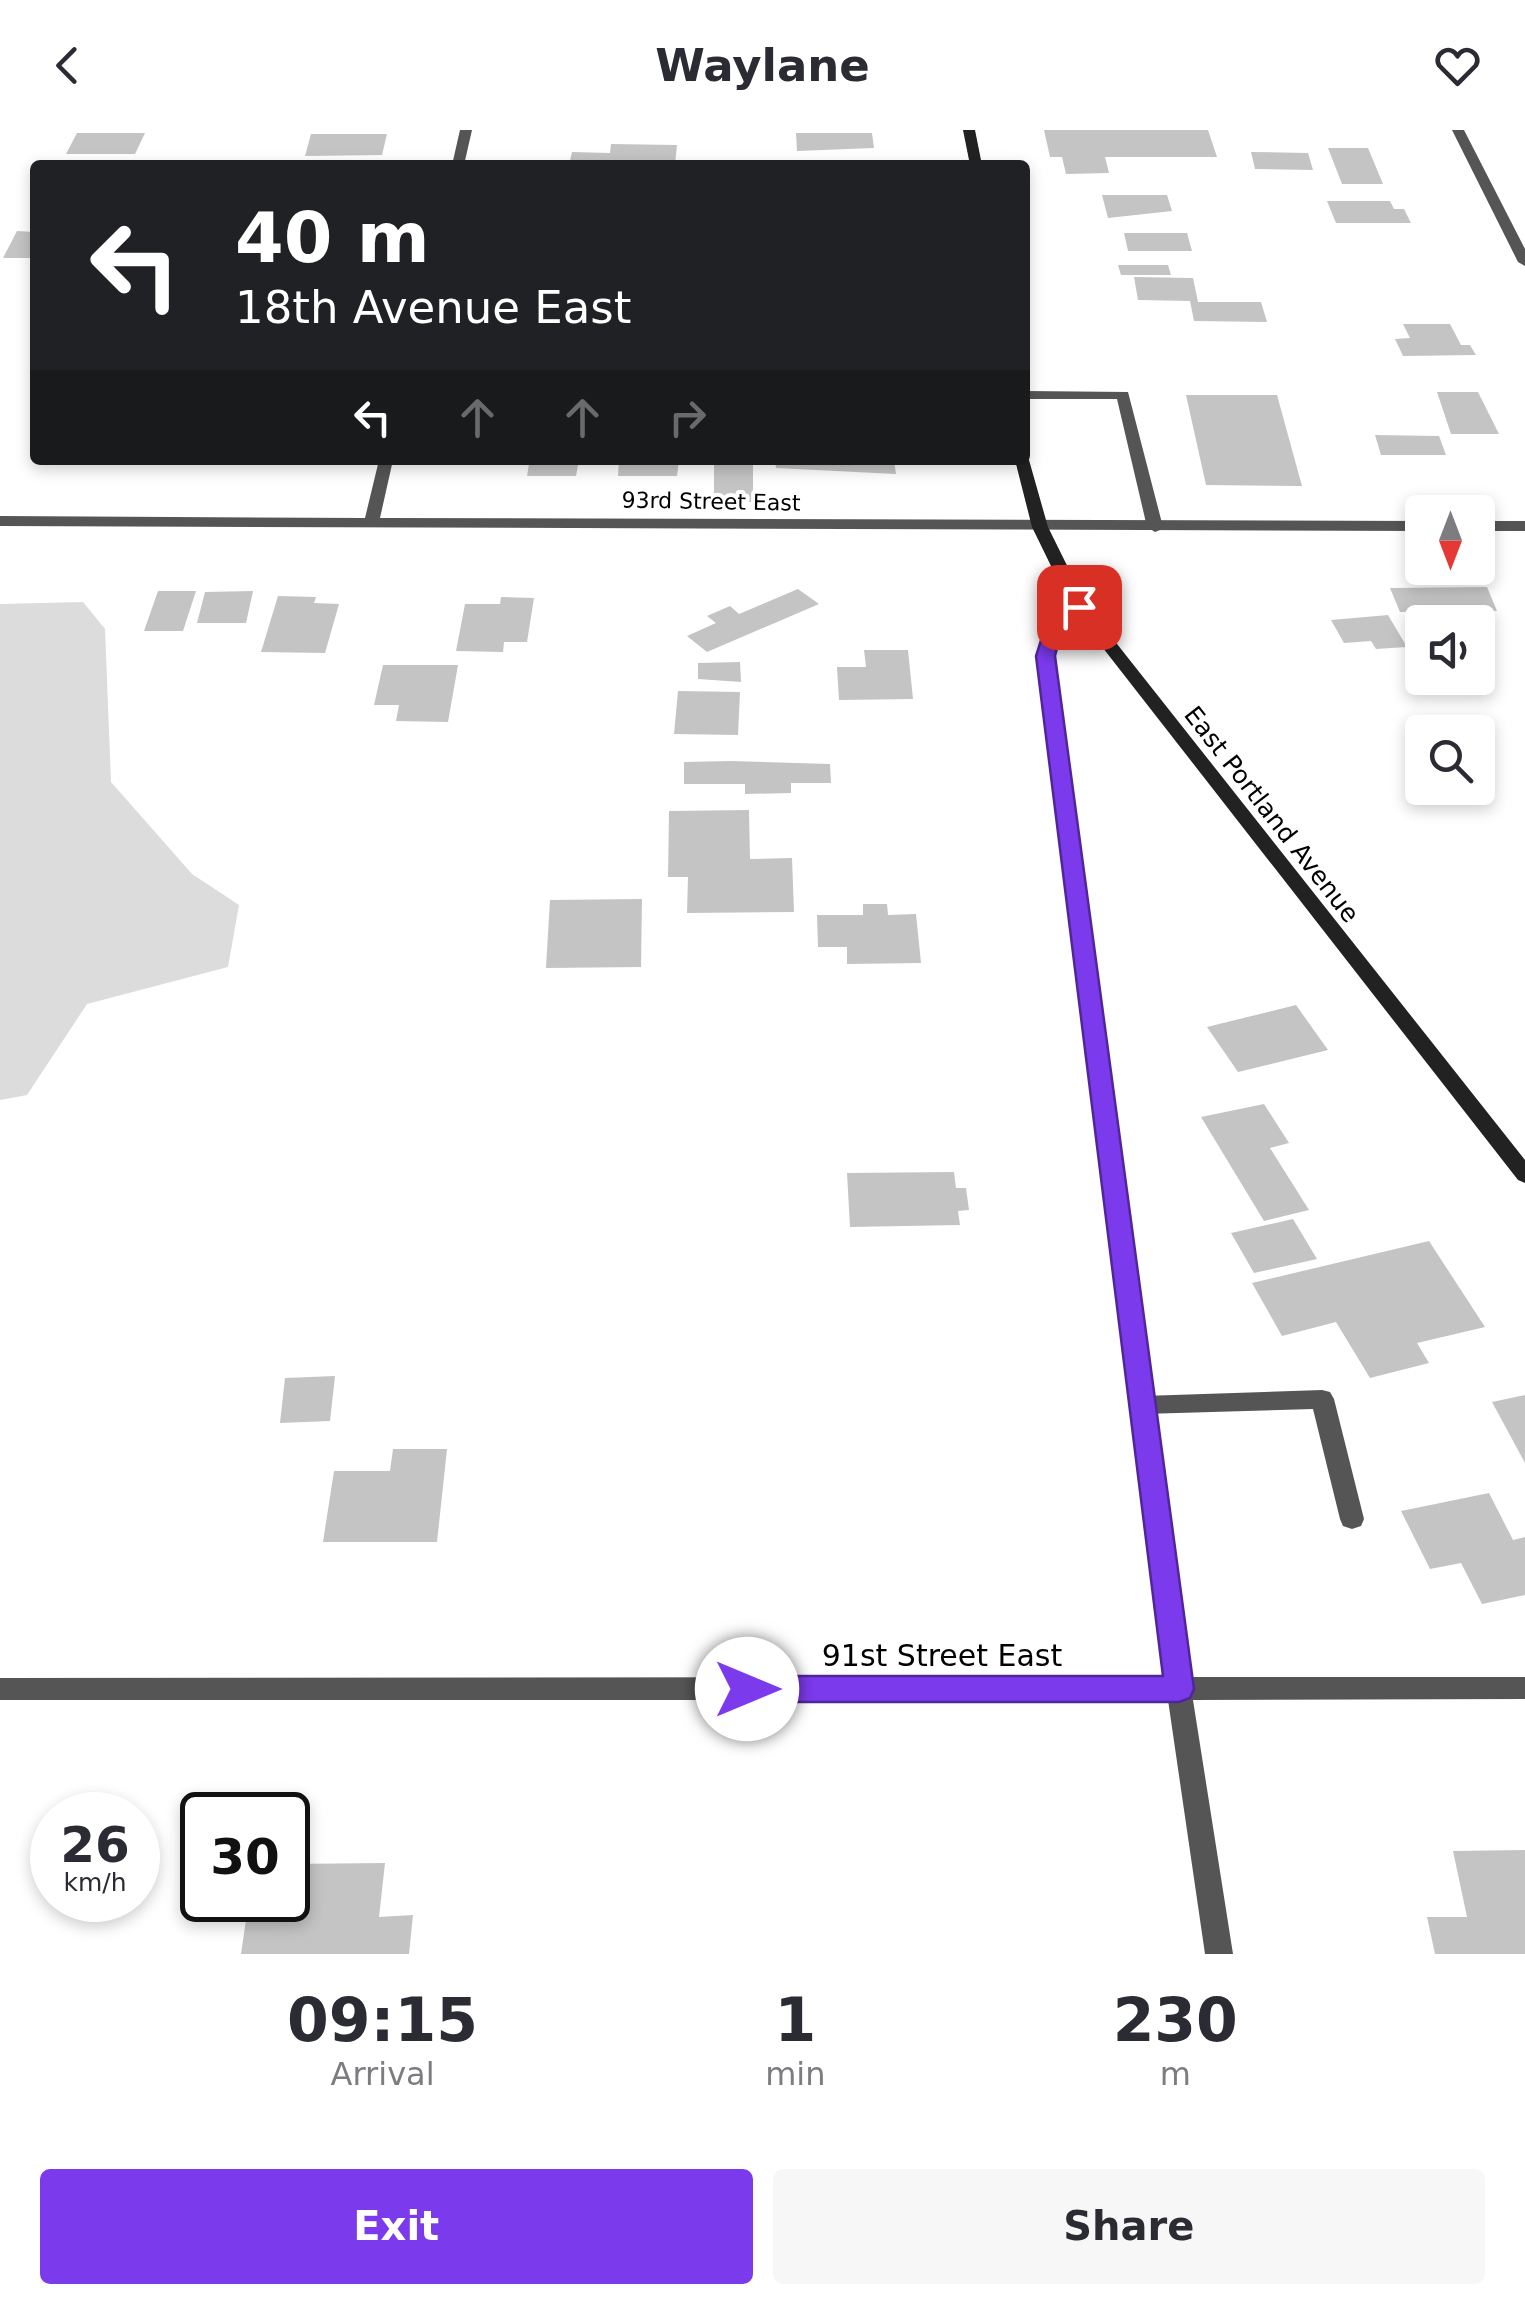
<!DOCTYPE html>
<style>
:root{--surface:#fff;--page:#f7f7f7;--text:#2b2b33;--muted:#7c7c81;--accent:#7c3aed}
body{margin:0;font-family:"DejaVu Sans",sans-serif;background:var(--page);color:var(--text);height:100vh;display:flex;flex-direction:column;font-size:38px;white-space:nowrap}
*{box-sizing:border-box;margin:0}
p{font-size:32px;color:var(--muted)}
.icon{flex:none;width:55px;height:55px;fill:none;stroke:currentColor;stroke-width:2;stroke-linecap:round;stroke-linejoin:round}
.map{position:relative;height:1824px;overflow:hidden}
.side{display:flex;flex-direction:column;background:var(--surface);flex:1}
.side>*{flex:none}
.guide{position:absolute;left:30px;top:30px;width:1000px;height:305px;border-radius:10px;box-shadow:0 5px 15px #0003;background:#202124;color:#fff;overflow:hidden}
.needle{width:65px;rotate:180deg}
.controls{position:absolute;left:1405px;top:365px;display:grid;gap:20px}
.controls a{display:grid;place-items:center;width:90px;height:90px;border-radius:10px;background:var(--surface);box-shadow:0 5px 15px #0003;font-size:50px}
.speed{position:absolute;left:30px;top:1662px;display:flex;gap:20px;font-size:50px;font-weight:700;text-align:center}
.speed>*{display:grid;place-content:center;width:130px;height:130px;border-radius:50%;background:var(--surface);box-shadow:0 5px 15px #0003;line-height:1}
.speed small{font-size:25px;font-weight:400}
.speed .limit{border:5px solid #111;border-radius:15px;background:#fff;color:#111}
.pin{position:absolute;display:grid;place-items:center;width:85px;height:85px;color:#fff;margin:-42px;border-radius:20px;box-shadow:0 5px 15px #0006}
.me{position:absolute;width:110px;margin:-55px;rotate:90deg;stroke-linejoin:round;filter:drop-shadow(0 0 8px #0008)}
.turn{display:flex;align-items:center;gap:35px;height:210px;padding:0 40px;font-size:45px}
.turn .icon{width:130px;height:130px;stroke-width:2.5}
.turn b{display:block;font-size:70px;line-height:85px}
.lanes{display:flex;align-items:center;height:95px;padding:0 40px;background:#0003;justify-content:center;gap:50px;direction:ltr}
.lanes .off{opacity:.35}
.eta{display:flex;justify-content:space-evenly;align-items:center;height:170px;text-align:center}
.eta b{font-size:60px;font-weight:700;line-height:70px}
.action{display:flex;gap:20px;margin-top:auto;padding:20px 40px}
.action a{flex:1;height:115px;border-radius:10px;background:var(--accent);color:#fff;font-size:40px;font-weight:700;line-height:115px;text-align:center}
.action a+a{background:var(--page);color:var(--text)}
header{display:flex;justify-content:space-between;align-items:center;height:130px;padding:0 40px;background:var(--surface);font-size:45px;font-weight:700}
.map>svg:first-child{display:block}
.green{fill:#dcdcdc}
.building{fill:#c4c4c4}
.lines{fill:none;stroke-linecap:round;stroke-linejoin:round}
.lane{fill:#555;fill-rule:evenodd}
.street{fill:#555;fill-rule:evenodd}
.secondary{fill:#222;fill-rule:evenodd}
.route{fill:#7c3aed;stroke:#51269a;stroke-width:2.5}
.labels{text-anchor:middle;stroke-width:8;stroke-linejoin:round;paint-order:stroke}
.far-street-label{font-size:22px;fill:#000;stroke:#fff}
.street-label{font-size:25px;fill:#000;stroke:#fff}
.near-street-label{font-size:30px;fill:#000;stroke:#fff}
</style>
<header><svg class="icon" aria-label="back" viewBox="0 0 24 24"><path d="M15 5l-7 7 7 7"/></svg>Waylane<svg class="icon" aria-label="heart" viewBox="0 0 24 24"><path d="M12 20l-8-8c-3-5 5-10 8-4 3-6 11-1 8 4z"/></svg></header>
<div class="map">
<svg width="1525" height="1824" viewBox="0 0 1525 1824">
<rect width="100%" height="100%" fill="#fff"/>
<polygon class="green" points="83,472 105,499 111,652 192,744 239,775 228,837 87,874 27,965 0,970 0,474"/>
<g class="building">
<polygon points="1044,0 1208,0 1217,27 1105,27 1109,43 1066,44 1062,27 1050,27"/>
<polygon points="77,3 145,3 135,24 66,24"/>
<polygon points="796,3 872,3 874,18 797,21"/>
<polygon points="311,4 387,4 382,25 305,26"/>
<polygon points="611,14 677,15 675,35 569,35 572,22 610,23"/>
<polygon points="1328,18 1368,18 1383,54 1342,54"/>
<polygon points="1251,22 1308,23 1313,40 1255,39"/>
<polygon points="1102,65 1167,65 1172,81 1108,88"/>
<polygon points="1327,71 1390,71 1394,79 1404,79 1411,93 1336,93"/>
<polygon points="17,101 35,102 35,128 3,128"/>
<polygon points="1124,103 1187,103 1192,121 1128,121"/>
<polygon points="1118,135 1168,135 1171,145 1121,145"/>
<polygon points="1134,147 1193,148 1198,172 1261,172 1267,192 1194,191 1190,171 1138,170"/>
<polygon points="1403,194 1450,194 1461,215 1470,215 1476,225 1403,226 1395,209 1410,208"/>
<polygon points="1437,262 1478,262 1499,304 1451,304"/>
<polygon points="1186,265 1277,265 1302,356 1206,355"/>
<polygon points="1375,305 1439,306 1446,325 1381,325"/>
<polygon points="508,330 592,330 591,335 578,335 576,346 527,346 529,334 508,334"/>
<polygon points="619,330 679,330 677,346 618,346"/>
<polygon points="714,330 753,330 753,372 714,373"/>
<polygon points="775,330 894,330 896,344 776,338"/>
<polygon points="1487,457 1497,481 1400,482 1390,458"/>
<polygon points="798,459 819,474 707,522 687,506 716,493 707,486 730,476 739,484"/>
<polygon points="158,461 196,461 183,501 144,501"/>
<polygon points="253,461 246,493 197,493 205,462"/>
<polygon points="278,466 316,467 314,473 339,474 325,523 261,522"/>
<polygon points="501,467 534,468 527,512 504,512 503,522 456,521 465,474 500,474"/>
<polygon points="1388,485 1407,517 1376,519 1371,511 1344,513 1331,490"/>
<polygon points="864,520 908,520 913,569 839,570 837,537 866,537"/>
<polygon points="740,532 741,552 698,549 698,533"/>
<polygon points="383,535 458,535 448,592 396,591 399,575 374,575"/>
<polygon points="678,561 740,562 738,605 674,604"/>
<polygon points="731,631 830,634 831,653 791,653 791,663 745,664 745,654 684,654 684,632"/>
<polygon points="749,680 750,729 792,728 794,782 687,783 688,747 668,747 669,681"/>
<polygon points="642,769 641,837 546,838 550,770"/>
<polygon points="863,774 887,774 888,785 916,784 921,833 847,834 847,817 818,817 817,785 863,785"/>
<polygon points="1296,875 1328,920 1238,942 1207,897"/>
<polygon points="1264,974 1289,1013 1270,1018 1309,1080 1264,1091 1201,987"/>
<polygon points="954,1042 956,1058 966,1058 969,1080 958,1081 960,1095 850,1097 847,1043"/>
<polygon points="1293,1089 1317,1129 1254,1143 1231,1103"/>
<polygon points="1429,1111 1485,1197 1417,1213 1429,1233 1370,1248 1336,1192 1282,1206 1252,1153"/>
<polygon points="335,1246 330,1291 280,1293 285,1248"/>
<polygon points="1525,1265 1525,1333 1492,1272"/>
<polygon points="393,1319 447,1319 437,1412 323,1412 334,1341 390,1341"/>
<polygon points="1489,1363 1513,1410 1525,1407 1525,1465 1482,1474 1461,1433 1430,1439 1401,1381"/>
<polygon points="1525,1720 1525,1824 1435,1824 1427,1787 1467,1787 1453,1721"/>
<polygon points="385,1733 379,1787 413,1785 409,1824 241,1824 247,1783 267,1783 269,1770 288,1770 288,1734"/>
</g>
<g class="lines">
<g class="lane">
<polygon points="1025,261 1128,262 1163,397 1160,400 1155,402 1147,397 1117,269 1025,269"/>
<polygon points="1322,1260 1330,1262 1334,1269 1364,1389 1361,1396 1352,1399 1343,1396 1340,1389 1313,1279 1143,1284 1135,1282 1131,1275 1135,1268 1143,1266"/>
</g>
<g class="street">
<polygon points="460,0 472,0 464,35 452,35"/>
<polygon points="1452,0 1464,0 1525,119 1525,136 1518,132"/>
<polygon points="379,330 393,330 380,388 1422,391 1422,401 0,396 0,386 365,388"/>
<rect x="1478" y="391" width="47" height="10"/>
<polygon points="1079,472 1087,477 1062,494 1053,526 1190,1547 1525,1547 1525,1569 1193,1570 1233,1824 1205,1824 1168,1570 0,1570 0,1548 1165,1547 1037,526 1049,489"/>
</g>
<g class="secondary">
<polygon points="963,0 975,0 982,35 970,35"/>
<polygon points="1025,326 1029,330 1048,397 1087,476 1525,1030 1525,1053 1518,1050 1071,477 1032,397 1015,330 1025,330"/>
</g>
</g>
<polygon class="route" points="1079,471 1088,477 1063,494 1055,526 1194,1559 1190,1568 1179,1572 747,1572 737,1568 732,1559 737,1550 747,1546 1163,1546 1036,526 1048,488"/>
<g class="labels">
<g class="far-street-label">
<text transform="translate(711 371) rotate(1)" y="8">93rd Street East</text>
</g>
<g class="street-label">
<text transform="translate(1272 684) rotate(52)" y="9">East Portland Avenue</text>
</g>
<g class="near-street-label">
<text x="942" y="1536">91st Street East</text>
</g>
</g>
</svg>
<div class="controls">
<a><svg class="needle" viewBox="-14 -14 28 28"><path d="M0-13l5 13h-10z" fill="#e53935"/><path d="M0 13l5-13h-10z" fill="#7c7c81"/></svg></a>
<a><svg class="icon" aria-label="sound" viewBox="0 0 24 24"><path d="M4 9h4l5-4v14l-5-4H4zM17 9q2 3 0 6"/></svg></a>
<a><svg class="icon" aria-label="search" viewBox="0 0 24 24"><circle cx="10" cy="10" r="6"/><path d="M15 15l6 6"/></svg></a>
</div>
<div class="speed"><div>26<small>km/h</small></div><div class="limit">30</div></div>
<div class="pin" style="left:1079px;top:477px;background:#d93025"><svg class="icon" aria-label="arrive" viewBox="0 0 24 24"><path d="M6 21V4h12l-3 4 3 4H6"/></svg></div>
<svg class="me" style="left:747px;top:1559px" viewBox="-20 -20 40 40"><circle r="19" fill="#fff"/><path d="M0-13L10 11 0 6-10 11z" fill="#7c3aed"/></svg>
<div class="guide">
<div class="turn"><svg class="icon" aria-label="left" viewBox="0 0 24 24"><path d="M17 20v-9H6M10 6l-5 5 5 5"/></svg><div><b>40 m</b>18th Avenue East</div></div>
<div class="lanes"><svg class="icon" aria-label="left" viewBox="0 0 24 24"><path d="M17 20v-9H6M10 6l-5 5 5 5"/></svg><svg class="icon off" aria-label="ahead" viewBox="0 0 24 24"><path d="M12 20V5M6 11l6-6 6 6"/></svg><svg class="icon off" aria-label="ahead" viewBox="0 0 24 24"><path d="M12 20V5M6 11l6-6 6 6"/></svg><svg class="icon off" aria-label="right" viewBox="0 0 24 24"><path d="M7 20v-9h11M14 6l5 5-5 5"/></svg></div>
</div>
</div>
<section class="side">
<div class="eta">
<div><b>09:15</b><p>Arrival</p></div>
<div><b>1</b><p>min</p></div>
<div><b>230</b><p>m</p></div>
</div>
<div class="action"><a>Exit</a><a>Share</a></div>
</section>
